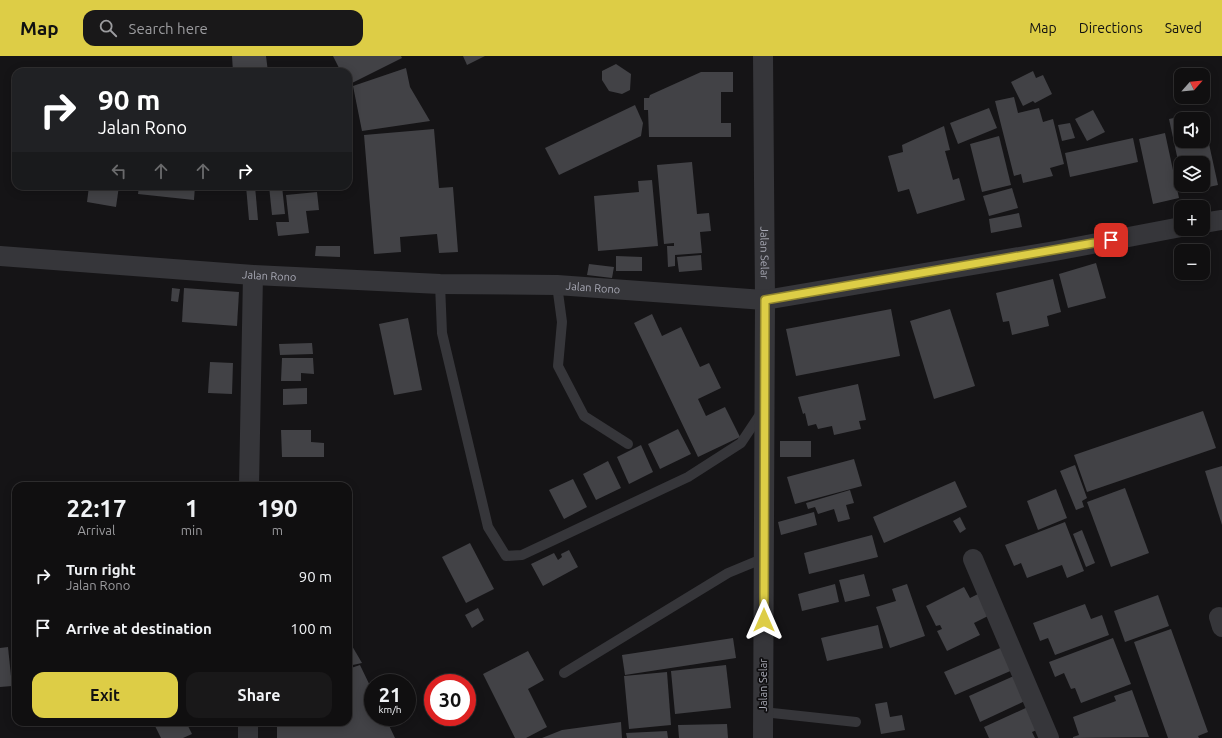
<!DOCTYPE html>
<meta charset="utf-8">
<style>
:root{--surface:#100f10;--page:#191819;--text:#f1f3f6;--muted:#9c9c9f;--line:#302f30;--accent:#ddcd46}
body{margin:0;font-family:Ubuntu,sans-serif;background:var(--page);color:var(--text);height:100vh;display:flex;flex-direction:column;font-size:15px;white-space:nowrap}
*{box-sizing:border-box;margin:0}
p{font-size:13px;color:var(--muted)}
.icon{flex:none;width:22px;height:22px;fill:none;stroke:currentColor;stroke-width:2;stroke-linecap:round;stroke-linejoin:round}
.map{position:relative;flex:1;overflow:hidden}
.side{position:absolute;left:12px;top:426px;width:340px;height:244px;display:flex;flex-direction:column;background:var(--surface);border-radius:12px;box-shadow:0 2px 10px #0003,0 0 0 1px var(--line)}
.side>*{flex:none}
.top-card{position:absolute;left:12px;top:12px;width:340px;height:122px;border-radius:12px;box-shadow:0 2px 10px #0003,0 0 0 1px var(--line);background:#202124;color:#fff;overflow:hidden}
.needle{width:26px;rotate:63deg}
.fabs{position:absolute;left:1174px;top:12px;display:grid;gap:8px}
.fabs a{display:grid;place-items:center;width:36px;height:36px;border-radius:8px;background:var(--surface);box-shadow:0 2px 10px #0003,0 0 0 1px var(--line);font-size:20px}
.speed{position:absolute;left:364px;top:618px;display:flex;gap:8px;font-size:20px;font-weight:700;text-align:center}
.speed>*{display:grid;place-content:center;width:52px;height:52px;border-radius:50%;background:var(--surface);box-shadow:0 2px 10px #0003,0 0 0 1px var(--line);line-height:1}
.speed small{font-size:10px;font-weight:400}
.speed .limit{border:6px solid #d22;background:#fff;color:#111}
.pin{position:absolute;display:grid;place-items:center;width:34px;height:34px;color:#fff;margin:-17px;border-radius:8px;box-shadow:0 2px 6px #0006}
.me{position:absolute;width:44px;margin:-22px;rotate:0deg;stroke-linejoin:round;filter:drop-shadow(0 0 3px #0008)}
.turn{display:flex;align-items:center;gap:14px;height:84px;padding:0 20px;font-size:18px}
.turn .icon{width:52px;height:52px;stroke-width:2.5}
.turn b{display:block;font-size:28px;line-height:34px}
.lanes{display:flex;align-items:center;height:38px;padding:0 20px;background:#0003;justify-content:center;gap:20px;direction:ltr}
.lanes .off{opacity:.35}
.eta{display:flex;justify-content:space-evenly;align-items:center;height:68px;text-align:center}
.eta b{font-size:24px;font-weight:700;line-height:28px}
.primary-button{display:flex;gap:8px;margin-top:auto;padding:8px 20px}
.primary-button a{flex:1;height:46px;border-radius:12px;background:var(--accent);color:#111;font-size:16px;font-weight:700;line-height:46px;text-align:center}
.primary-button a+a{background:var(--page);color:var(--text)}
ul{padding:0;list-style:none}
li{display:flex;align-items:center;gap:12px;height:52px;padding:0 20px}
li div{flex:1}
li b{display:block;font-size:15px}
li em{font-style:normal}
header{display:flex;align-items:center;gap:24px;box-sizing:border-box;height:56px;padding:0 20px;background:var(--accent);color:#111}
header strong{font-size:19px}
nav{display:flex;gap:22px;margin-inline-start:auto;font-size:14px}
.search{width:280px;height:36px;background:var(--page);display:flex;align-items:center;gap:10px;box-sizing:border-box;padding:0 14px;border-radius:12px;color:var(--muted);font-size:15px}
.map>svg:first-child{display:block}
.building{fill:#424246;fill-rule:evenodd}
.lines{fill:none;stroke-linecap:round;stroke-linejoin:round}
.lane{stroke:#36363a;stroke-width:10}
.street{stroke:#36363a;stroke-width:20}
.route-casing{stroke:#90852e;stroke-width:10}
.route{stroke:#ddcd46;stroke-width:7}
.labels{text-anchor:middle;stroke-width:3.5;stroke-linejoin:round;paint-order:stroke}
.street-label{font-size:11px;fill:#a8a9b5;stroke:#100f11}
</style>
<header>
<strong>Map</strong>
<div class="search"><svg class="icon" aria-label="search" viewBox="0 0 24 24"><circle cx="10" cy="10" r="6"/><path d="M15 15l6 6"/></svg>Search here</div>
<nav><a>Map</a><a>Directions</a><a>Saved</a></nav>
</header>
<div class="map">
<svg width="1222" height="682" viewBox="0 0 1222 682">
<rect width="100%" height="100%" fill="#151416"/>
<g class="building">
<polygon points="232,0 266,0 268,16 233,16"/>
<polygon points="333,0 401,0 402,2 348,29 348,16 341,16"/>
<polygon points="463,0 485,0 467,9"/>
<polygon points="616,8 631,18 630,34 622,38 609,35 602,24 602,15"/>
<polygon points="406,12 410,31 430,65 362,75 353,30"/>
<polygon points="1033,15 1036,22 1043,19 1052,38 1035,47 1033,45 1023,50 1011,26"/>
<polygon points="701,16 733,16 733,36 721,36 721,67 731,67 731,81 649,81 648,54 644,54 644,42 649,42 650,39"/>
<polygon points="1014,41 1018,57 1039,52 1043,66 1053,63 1064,108 1050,112 1053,120 1023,127 1021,118 1014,120 995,45"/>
<polygon points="635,49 643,67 641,80 559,119 545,92"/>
<polygon points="989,52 997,72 958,88 950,67"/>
<polygon points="1093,54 1105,76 1087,85 1075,63"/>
<path d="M1202,56L1218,129L1185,136L1184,129H1203V107H1181L1180,114L1169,63ZM1181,63H1203V85H1181Z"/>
<polygon points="1070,67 1075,82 1062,85 1058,69"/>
<polygon points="944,70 950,94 945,95 953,124 959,122 965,144 917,158 909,133 898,136 888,100 903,96 902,89"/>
<polygon points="434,73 439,132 453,131 458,196 439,197 437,178 400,181 401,196 374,198 364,79"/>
<polygon points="1165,77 1179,142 1153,148 1139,83"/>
<polygon points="999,80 1011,129 982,136 970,88"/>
<polygon points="1133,82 1138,106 1070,121 1065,97"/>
<polygon points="692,106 697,158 709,157 711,175 700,176 702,197 675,199 675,210 668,211 667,190 674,190 674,187 664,188 657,109"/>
<polygon points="652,124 658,190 598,195 594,140 639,136 638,125"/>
<polygon points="89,130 119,130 116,151 87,146"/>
<polygon points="139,130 195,130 194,144 138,138"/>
<polygon points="246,130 255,130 258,164 249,164"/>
<polygon points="269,130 282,130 285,158 272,159"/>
<polygon points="1012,132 1018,152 989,160 983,140"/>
<polygon points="317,136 319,154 306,155 309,177 278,180 276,166 289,166 286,139"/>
<polygon points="1019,157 1022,171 991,177 989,163"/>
<polygon points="316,190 340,190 340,201 315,200"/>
<polygon points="701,199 702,214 679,216 677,201"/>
<polygon points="616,200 642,201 642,215 616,215"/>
<polygon points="1096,207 1106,242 1068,252 1059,218"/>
<polygon points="589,208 614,211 612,222 587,219"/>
<polygon points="1053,223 1061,256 1047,260 1049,270 1012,279 1009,265 1003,266 996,237"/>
<polygon points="172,232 180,233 178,246 171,245"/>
<polygon points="184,232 239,236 237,270 182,266"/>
<polygon points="891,253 900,300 796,320 786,273"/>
<polygon points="950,253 975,330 934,343 910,265"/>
<polygon points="652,258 662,280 681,271 700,311 709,307 721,332 698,343 706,360 725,351 740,381 698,401 634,267"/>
<polygon points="408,262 422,334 394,339 379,268"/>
<polygon points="312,287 313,298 280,299 279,288"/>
<polygon points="282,302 313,302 314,318 301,317 301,325 281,325"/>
<polygon points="210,306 233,307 232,338 208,337"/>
<polygon points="858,328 866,364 859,365 861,373 834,379 832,370 818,373 816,368 808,370 805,357 803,358 798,341"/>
<polygon points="307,332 307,348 283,349 283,333"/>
<polygon points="1203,355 1216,392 1087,436 1074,399"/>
<polygon points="678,373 691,398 660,413 648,388"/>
<polygon points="281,374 311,374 311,386 324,387 324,401 282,401"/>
<rect x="780" y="385" width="31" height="16"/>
<polygon points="641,389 653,416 629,428 617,401"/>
<polygon points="854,403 862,430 795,448 787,421"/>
<polygon points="608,405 621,432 596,444 583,418"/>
<polygon points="1075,409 1087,442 1082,445 1084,451 1076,454 1060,415"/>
<polygon points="1222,410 1222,469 1205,415"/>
<polygon points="573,423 587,451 564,463 549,434"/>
<polygon points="955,425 967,451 884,487 873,461"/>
<polygon points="1125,432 1149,497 1111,511 1087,446"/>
<polygon points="1056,433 1067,462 1038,474 1027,445"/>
<polygon points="850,434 854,447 846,449 850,463 838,466 834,453 818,458 815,451 808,453 806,447"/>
<polygon points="814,456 817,469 781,479 778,466"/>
<polygon points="960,461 966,473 960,477 953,465"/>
<polygon points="1065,466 1084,515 1067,522 1062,509 1027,522 1021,507 1014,510 1005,489"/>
<polygon points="1082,474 1095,507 1086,511 1073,478"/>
<polygon points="872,479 878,501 809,518 804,497"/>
<polygon points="470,487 494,533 466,547 442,501"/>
<polygon points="569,494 578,511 543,530 531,508 554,497 558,504 562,501 561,498"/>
<polygon points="864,518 870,540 845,546 839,524"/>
<polygon points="835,528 839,546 802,555 798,538"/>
<polygon points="907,528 925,580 890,592 876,551 896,545 892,533"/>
<polygon points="964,531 970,542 984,535 994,557 974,567 980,579 947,595 937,575 942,573 940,569 936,570 926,550"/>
<polygon points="1158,539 1169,570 1125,586 1114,555"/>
<polygon points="1085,548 1091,563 1102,559 1109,579 1055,599 1048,582 1040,585 1033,567"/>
<polygon points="478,552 484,564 472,572 465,559"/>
<polygon points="878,569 883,592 827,605 821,582"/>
<polygon points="1171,573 1208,676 1198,680 1199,682 1168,682 1134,586"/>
<polygon points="733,582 736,602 625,619 622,599"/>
<polygon points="1113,582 1131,628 1081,647 1075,632 1071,633 1064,617 1055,621 1049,606"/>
<polygon points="348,583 362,607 348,610"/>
<polygon points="1005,590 1015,613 955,639 944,616"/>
<polygon points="8,591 12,630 0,631 0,592"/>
<polygon points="528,595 544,624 528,633 547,671 526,682 515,682 483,618"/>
<polygon points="360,609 373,636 373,661 385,661 395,682 277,682 277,666 348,666 348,613"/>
<polygon points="726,609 731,652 675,658 671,615"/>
<polygon points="667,616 671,669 629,673 624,620"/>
<polygon points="1016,619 1027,644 980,666 969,640"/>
<polygon points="1132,634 1149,681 1073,682 1073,681 1079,679 1073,661 1116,645 1114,640"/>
<polygon points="887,646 890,661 902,659 905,674 881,678 875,648"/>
<polygon points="1030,650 1041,672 1032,676 1035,682 989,682 984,671"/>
<polygon points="153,666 186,666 192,678 183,682 161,682"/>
<polygon points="621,666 622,682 542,682 562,674"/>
<polygon points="727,668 728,682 679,682 678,669"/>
<polygon points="667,675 668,682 627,682 626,677"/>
</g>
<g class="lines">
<g class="lane">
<polyline points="440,228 442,277 488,471 506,500 522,499 688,421 741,387 761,357"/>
<polyline points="557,229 562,266 558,310 584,360 628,388"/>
<polyline points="564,617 728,517 764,502"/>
<polyline points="763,656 856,666"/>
</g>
<g class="street">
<path id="s1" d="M763,0L765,244L763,682"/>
<polyline points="1203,167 1222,164"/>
<path id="s2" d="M0,200L253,219L440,228L557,229L765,244L1055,195L1181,171"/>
<polyline points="249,430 253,219"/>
<polyline points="973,503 1049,682"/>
<polyline points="1219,561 1222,571"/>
<polyline points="248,682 248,666"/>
</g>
</g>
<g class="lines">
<defs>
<polyline id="route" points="764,564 765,244 1111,184"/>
</defs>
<use href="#route" class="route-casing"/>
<use href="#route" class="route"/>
</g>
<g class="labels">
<g class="street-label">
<text dy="4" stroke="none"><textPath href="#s1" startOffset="197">Jalan Selar</textPath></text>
<text dy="4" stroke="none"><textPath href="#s2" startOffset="270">Jalan Rono</textPath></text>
<text dy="4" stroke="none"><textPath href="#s2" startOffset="594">Jalan Rono</textPath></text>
<text transform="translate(763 629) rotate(-90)" y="4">Jalan Selar</text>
</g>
</g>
</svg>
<div class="fabs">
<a><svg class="needle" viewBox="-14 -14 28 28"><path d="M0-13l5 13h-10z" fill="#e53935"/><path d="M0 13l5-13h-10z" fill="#9c9c9f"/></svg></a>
<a><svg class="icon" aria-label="sound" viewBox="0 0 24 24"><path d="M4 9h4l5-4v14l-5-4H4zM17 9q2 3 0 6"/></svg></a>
<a><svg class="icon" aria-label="layers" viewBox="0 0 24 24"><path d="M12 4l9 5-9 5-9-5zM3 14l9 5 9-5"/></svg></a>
<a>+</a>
<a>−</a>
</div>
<div class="speed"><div>21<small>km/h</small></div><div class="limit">30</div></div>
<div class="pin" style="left:1111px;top:184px;background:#d93025"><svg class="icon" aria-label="arrive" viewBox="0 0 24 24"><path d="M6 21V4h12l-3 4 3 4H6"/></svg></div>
<svg class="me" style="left:764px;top:564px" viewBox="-20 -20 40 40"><path d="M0-17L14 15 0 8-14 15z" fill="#ddcd46" stroke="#fff" stroke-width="4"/></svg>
<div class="top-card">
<div class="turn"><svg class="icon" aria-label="right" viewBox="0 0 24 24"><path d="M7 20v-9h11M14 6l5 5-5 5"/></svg><div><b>90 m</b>Jalan Rono</div></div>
<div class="lanes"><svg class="icon off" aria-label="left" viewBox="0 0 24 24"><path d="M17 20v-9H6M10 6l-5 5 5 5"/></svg><svg class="icon off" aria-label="ahead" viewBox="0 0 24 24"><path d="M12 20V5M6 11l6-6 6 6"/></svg><svg class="icon off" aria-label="ahead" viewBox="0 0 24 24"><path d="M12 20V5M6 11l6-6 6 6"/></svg><svg class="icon" aria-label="right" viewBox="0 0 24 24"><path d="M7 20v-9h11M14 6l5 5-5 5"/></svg></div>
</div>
<section class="side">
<div class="eta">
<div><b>22:17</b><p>Arrival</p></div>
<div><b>1</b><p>min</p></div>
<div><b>190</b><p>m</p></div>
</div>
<ul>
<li><svg class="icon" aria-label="right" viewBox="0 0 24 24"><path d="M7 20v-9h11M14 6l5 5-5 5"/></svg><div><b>Turn right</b><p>Jalan Rono</p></div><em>90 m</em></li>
<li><svg class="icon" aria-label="arrive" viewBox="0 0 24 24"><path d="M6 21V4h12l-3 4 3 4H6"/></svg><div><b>Arrive at destination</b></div><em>100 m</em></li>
</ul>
<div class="primary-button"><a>Exit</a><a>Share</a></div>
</section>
</div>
